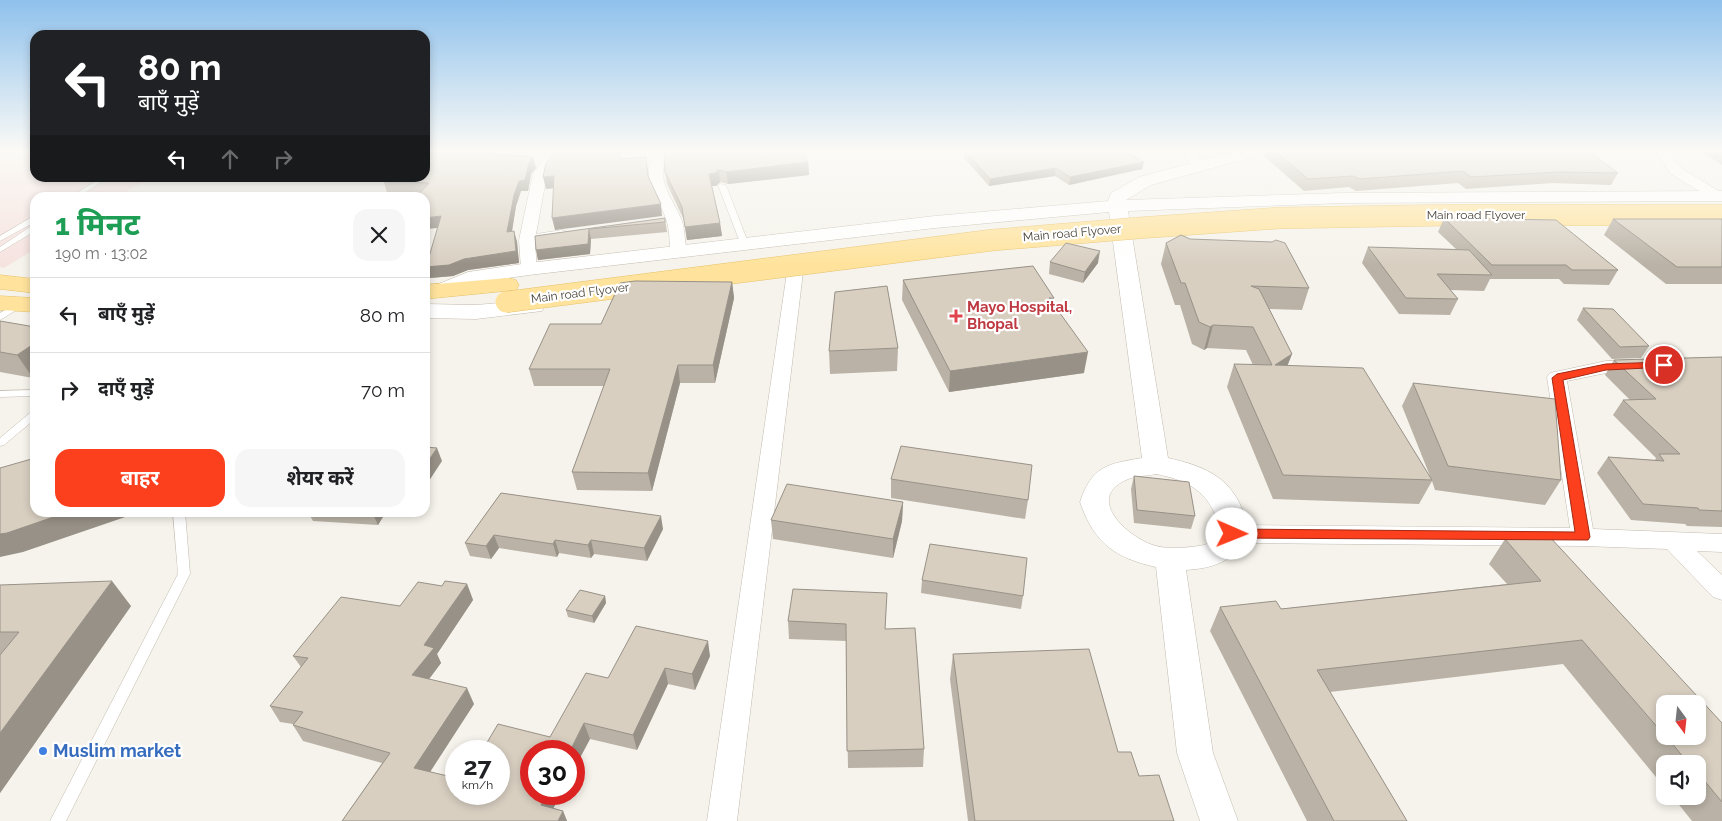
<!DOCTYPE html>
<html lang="hi">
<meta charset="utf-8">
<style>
:root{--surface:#fff;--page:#f6f6f6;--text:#202124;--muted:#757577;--line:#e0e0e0;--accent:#fc3f1d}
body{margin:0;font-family:Raleway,"Noto Sans Devanagari",sans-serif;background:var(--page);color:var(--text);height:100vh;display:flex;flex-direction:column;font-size:19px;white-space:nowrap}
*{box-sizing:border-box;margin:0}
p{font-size:16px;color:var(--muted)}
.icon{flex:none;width:28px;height:28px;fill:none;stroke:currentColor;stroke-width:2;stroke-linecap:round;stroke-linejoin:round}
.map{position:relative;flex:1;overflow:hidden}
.sheet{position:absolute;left:30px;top:192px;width:400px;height:325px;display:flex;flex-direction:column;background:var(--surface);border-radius:15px;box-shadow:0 2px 8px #0003}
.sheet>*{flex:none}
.banner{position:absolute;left:30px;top:30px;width:400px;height:152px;border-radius:15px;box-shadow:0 2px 8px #0003;background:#202124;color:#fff;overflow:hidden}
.needle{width:32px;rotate:165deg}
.controls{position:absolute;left:1656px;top:695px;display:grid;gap:10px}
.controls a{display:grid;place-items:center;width:50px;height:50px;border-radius:10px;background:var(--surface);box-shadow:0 2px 8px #0003;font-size:25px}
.speed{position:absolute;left:445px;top:740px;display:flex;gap:10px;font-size:25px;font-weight:700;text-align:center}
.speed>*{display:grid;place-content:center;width:65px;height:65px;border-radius:50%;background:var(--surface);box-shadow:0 2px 8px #0003;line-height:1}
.speed small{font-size:12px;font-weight:400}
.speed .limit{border:8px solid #d22;background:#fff;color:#111}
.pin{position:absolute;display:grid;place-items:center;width:42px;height:42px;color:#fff;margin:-21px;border:2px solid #fff;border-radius:50%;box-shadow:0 1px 5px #0007}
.me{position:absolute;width:55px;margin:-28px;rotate:91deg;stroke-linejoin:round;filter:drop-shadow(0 0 4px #0008)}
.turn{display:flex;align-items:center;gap:18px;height:105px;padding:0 25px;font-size:22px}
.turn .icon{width:65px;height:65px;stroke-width:2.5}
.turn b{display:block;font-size:35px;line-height:42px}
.lanes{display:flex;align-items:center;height:48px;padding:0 25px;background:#0003;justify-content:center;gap:25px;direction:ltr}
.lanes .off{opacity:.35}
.round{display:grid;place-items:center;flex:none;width:52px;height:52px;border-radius:15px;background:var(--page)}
.head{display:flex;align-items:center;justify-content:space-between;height:85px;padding:0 25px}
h1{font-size:30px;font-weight:700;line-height:38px;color:#1e9e55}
.primary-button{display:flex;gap:10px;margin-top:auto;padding:10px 25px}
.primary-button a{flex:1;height:58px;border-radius:15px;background:var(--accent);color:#fff;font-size:20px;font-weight:700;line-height:58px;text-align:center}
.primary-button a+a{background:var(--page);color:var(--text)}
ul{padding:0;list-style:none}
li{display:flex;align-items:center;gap:15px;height:75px;padding:0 25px;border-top:1px solid var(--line)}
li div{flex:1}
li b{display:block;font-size:19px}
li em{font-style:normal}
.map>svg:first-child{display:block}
.medical{fill:#f6e3e0}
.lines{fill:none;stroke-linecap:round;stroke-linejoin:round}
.service-casing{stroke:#c2bbae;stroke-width:1}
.minor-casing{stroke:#c2bbae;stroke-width:1}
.tertiary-casing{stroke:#c2bbae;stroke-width:1}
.primary-casing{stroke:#e6c16a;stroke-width:1}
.service{fill:#fff;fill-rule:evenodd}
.minor{fill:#fff;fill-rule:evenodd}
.tertiary{fill:#fff;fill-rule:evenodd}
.primary{fill:#ffe39c;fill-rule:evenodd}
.primary-bridge-casing{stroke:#e6c16a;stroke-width:22;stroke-linecap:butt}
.primary-bridge{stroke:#ffe39c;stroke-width:21}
.wall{fill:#bab2a6;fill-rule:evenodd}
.shaded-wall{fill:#979187}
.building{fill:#d8cfc1;stroke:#979187}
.route{fill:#fc3f1d;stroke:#a42913}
.health-dot{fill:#e0444e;stroke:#fff;stroke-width:2}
.shop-dot{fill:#3f7fe0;stroke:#fff;stroke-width:2}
.labels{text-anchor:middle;stroke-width:4.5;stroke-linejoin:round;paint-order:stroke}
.far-street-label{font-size:12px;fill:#4b4439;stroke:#fff}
.health-label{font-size:15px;font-weight:bold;fill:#be3a42;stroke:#fff;text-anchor:start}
.near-shop-label{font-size:18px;font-weight:bold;fill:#366cbe;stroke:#fff;text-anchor:start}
</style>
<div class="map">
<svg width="1722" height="821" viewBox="0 0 1722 821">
<rect width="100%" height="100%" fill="#f6f3ec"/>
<polygon class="medical" points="0,150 35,150 35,178 150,178 118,197 35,198 35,249 4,268 0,267"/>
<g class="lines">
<defs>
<g id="service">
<polygon points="101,178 108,178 77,198 68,198"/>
<polygon points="720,184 726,185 749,245 748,247 742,247 741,245 718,185"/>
<polygon points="32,217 35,217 35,222 0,241 0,236"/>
<polygon points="32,224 35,224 35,231 0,252 0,247 30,227"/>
<polygon points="20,301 23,302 24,304 23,306 0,320 0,313"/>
<polygon points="35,390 35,396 0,397 0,391"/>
<polygon points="35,411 35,419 4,445 0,446 0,438 31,412"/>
<polygon points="173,512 185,512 190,574 66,821 50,821 178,574"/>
</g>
<g id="minor">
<polygon points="559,150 575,150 553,166 547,174 536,234 562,230 567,232 570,235 567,238 535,243 537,269 535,272 523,272 521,269 519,240 533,174 543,160"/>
<path d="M690,150H730L724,154L665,162C657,183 675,202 682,221C685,232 685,243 687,253L685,256H673L671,253C669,243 670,232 667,222C661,200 639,179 654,156Z"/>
<polygon points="1176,150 1190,150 1208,166 1206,169 1196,169"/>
<polygon points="1655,150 1668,150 1681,168 1722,193 1722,199 1712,199 1671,174"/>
<polygon points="795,267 801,269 803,272 737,821 707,821 787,272 789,269"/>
<polygon points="1637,360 1644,362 1646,366 1644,370 1606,373 1567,381 1593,529 1722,534 1722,552 1697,551 1722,575 1722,600 1713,597 1667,549 1583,546 1232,543 1224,540 1220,534 1224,528 1232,525 1570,528 1547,377 1550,373 1606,361"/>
</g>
<g id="tertiary">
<path d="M1241,150H1269L1267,153L1151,185L1126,200L1343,193L1722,191V201L1343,203L1128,211L1168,458C1186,462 1204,467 1219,478C1244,497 1259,538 1227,559C1215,567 1200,569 1186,570L1213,753L1238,821H1200L1177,753L1156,567C1115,558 1094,543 1080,502C1092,466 1107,464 1142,458L1109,212L935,228L529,275L473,283L438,297L431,295L427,291L431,287L468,272L529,263L935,216L1108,201L1111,193L1139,177ZM1156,474C1171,477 1186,481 1198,491C1215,504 1232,542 1199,546C1182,548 1165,550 1150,544C1125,534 1086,498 1126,480C1134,476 1147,476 1156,474Z"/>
<polygon points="534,300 542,301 545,306 542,311 476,319 425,318 425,304 476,305"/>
</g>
<g id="primary">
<polygon points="0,275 35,279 35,293 0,289"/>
<polygon points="508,278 516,280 519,285 516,290 425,299 425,285"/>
<polygon points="0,296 35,298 35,312 0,310"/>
</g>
</defs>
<use href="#service" class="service-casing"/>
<use href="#minor" class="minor-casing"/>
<use href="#tertiary" class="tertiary-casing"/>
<use href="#primary" class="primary-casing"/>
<use href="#service" class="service"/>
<use href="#minor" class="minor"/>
<use href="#tertiary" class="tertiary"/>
<use href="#primary" class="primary"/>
<defs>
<polyline id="primary-bridge" points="506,302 993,240 1138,228 1279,218 1452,215 1722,215"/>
</defs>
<use href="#primary-bridge" class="primary-bridge-casing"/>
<use href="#primary-bridge" class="primary-bridge"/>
</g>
<g class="wall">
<polygon points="0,150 35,150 35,152 0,155"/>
<polygon points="825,150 853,150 853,151"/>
<polygon points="906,150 925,150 905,151"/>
<polygon points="964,150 1144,162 1142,169 1069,185 1055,176 989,186 964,158"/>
<polygon points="1265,150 1343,150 1346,153 1618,173 1611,185 1553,183 1466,189 1458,183 1356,191 1349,187 1304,191 1264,156"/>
<polygon points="1699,150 1722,150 1722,165"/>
<polygon points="467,152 536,168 531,174 528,191 521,191 516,206 512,231 514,231 517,242 519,263 468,270 453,276 430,278 438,228 425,229 425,198 419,193 387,193 384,182"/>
<polygon points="808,162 809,175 728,184 720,182 716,186 712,186 720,223 722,236 687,240 684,220 667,184 665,172"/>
<polygon points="665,218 667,232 591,239 590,254 538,260 535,236"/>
<polygon points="1444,218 1618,270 1609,285 1564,284 1559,279 1490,279 1484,291 1450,290 1458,299 1450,315 1399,314 1362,263 1368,247 1456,249 1438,232"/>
<polygon points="1613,219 1722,219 1722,284 1666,284 1604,235"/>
<polygon points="1166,243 1309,288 1302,310 1269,309 1292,354 1287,366 1430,476 1402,406 1413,383 1561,480 1545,505 1435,490 1432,481 1419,504 1273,499 1227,387 1234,364 1253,365 1246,350 1207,348 1204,350 1192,344 1180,305 1175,305 1161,264"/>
<polygon points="1050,262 1098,263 1083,283 1049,274"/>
<polygon points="903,280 1053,304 1084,373 949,392 902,300"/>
<polygon points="732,282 734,298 715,383 680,383 652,491 577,490 572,472 604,386 534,386 529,369 601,324"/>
<polygon points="1583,308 1649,346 1641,358 1612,359 1577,320"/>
<polygon points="0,321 33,378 0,372"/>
<polygon points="898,348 897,371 830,374 829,351"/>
<polygon points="1722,357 1722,527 1687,526 1685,524 1631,520 1597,473 1608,457 1655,460 1656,458 1613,415 1623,400 1630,400 1605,375 1614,360"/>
<polygon points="1134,476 1195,516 1191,529 1134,523 1131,489"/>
<polygon points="891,479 1028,500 1025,519 891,498"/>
<polygon points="501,493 663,529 647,561 594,554 591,558 559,553 557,557 499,548 491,559 470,556 465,543"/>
<polygon points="903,502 902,521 893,558 773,539 771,520"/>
<polygon points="308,512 386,512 378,525 313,521"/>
<path d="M1505,539L1722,723V821H1692L1672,796H1698V764H1665V788L1563,664L1330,692L1407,821H1307L1210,631L1220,607L1281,609L1507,584L1489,564ZM1665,704L1698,736H1665Z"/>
<polygon points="922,580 1023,596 1021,609 921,593"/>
<polygon points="467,584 473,600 437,654 441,663 429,679 474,704 430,771 456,794 550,737 608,678 710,656 695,690 668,684 637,750 590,739 574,769 574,751 531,794 561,794 553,808 563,811 567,821 342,821 382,763 303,741 293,725 293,724 280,722 270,706 301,667 293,656 442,586"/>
<polygon points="0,585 131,606 0,793"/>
<polygon points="605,596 606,603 594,623 568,617 566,610"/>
<polygon points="886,611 885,629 924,749 923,767 848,768 846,641 789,639 788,621"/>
<polygon points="953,654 1118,752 1139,776 1174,821 968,821 950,679"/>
</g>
<g class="shaded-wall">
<polygon points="459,150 471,150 464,153 458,151"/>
<polygon points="533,157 536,168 531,174 528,191 521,191 516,206 510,243 507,232 514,195 519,181"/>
<polygon points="808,162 809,175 728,184 726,172"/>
<polygon points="1144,162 1142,169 1069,185 1070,177"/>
<polygon points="1056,168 1055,176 989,186 990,179"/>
<polygon points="719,170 720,182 716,186 711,186 709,174"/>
<polygon points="554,176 556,188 546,189 543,177"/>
<polygon points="661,204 662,216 555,230 552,218"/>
<polygon points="441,216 445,227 425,229 425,218"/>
<polygon points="720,223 722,236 687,240 685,227"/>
<polygon points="589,229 591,239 590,254 538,260 536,250"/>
<polygon points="514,231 517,242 519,263 468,270 453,276 430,278 426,267"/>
<polygon points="1100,251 1098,263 1083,283 1085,272"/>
<polygon points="732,282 734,298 715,383 713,365"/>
<polygon points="1049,298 1054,298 1051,318"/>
<polygon points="1213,325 1207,348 1204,350 1210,327"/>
<polygon points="35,343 35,376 33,378 17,355"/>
<polygon points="1088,352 1084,373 949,392 950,371"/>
<polygon points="1292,354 1283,377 1275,365"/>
<polygon points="678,365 680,383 652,491 648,473"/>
<polygon points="437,448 442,461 425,487 425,466"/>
<polygon points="903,502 902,521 893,558 893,539"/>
<polygon points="68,512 134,512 134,514 23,552 0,557 0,534"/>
<polygon points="372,512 386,512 378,525"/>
<polygon points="661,516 663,529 647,561 644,548"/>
<polygon points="494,535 499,548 491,559 486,546"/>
<polygon points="555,540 559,553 557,557 553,544"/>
<polygon points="591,540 594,554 591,558 588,545"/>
<polygon points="112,581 131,606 0,793 0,733"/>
<polygon points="467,584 473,600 437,654 441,663 420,691 412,675 424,645"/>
<polygon points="605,596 606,603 594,623 592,616"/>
<polygon points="708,641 710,656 695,690 692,674"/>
<polygon points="665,668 668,684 637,750 633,735"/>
<polygon points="467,688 474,704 423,783 414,768"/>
<polygon points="584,723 590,739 574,769 574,751 570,751"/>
<polygon points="547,794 561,794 547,820 541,805"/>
<polygon points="563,811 567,821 558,821"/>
</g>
<g class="building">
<polygon points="425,150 459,150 458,151 533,157 529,163 525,180 519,181 514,195 507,232 514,231 516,251 464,259 449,265 426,267 441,216 425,218 425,198 415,198 429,183 384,182 388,178 425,178"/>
<polygon points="560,150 596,150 596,152 620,150 620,159 646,157 648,176 661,204 552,218 554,176 543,177 546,163 552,156"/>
<polygon points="673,150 802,150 808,162 726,172 719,170 715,173 709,174 720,223 685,227 682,207 665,172 664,155 669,151"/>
<polygon points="964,150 1123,150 1144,162 1070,177 1056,168 990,179"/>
<polygon points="1274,150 1343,150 1346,153 1382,150 1587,150 1618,173 1559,172 1471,177 1463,171 1360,179 1353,176 1308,179"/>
<polygon points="665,218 665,222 589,229 588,244 536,250 535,236"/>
<polygon points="1444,218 1556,220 1618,270 1572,270 1566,265 1492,265"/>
<polygon points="1613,219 1722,219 1722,267 1677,267"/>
<polygon points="1181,235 1190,239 1272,242 1276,240 1285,243 1309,288 1251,286 1259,289 1292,354 1275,365 1363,368 1432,480 1283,475 1234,364 1272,365 1253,327 1213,325 1210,327 1199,322 1185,283 1181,283 1166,243"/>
<polygon points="1066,243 1100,251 1085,272 1050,262"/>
<polygon points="1368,247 1469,250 1492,275 1437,274 1458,299 1406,298"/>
<polygon points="1033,266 1054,298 1049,298 1088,352 950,371 903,280"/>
<polygon points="635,281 732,282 713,365 678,365 648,473 572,472 610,369 529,369 550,324 601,324 620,283"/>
<polygon points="887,286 898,348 829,351 835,292"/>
<polygon points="1583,308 1613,309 1649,346 1620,347"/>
<polygon points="0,321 35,327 35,343 17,355 0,352"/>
<polygon points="1722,357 1722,511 1699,510 1698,508 1643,504 1608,457 1664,461 1659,454 1680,454 1623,400 1656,399 1614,360"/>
<polygon points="1413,383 1555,399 1561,480 1448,466"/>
<polygon points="901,446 1032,465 1028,500 891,479"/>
<polygon points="425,447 437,448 425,466"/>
<polygon points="35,458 35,512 68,512 7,533 0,534 0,468"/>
<polygon points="1134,476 1189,482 1195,516 1137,510"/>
<polygon points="787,484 903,502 893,539 771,520"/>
<polygon points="501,493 661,516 644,548 591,540 588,545 555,540 553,544 494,535 486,546 465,543"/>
<polygon points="1549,536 1722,723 1722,802 1698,773 1698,764 1689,764 1666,736 1698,736 1698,704 1665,704 1665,736 1582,640 1317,670 1407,821 1334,821 1220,607 1276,601 1281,609 1541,581 1505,539"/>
<polygon points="930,544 1027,558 1023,596 922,580"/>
<polygon points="112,581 0,733 0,655 19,632 0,632 0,585"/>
<polygon points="445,581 467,584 424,645 434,648 412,675 467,688 414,768 456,778 456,794 499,794 499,751 482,751 498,724 550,737 586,673 608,678 636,626 708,641 692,674 665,668 633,735 584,723 570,751 531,751 531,794 547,794 541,805 563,811 558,821 342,821 390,753 293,725 303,712 270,706 308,658 293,656 341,597 400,606 418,582 442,586"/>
<polygon points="793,589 887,593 885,629 915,628 924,749 847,751 846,624 788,621"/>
<polygon points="580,590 605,596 592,616 566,610"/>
<polygon points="1089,649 1118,752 1131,752 1139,776 1159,775 1174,821 975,821 953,654"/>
</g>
<linearGradient id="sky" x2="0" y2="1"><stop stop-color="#8fc1ec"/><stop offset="0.57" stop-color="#fbfaf6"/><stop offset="1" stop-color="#fbfaf6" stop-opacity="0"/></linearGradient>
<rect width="1722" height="265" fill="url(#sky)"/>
<polygon class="route" points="1664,362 1668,362 1670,365 1668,367 1606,370 1563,380 1590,537 1588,540 1232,538 1227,537 1225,534 1227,530 1232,529 1575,532 1552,378 1557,374 1606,364"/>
<path class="health-dot" d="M953.5 308.5h5v5h5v5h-5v5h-5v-5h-5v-5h5z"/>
<circle class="shop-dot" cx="43" cy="751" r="5"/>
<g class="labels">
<g class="far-street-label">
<text x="1476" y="219">Main road Flyover</text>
<text transform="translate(1072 233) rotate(-5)" y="4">Main road Flyover</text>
<text transform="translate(580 293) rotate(-7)" y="4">Main road Flyover</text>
</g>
<g class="health-label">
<text x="967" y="312">Mayo Hospital,<tspan x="967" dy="17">Bhopal</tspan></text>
</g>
<g class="near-shop-label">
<text x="53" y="757">Muslim market</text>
</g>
</g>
</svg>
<div class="controls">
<a><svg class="needle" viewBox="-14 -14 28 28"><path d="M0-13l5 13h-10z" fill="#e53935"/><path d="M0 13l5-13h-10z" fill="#757577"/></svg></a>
<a><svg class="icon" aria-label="sound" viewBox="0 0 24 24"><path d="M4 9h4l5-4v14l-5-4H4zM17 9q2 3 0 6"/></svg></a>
</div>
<div class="speed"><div>27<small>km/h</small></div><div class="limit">30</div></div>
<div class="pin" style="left:1664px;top:365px;background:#d93025"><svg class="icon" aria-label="arrive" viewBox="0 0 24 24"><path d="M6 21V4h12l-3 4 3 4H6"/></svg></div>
<svg class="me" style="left:1232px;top:534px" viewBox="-20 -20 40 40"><circle r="19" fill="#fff"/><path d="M0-13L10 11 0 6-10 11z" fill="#fc3f1d"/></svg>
<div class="banner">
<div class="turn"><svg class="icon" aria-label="left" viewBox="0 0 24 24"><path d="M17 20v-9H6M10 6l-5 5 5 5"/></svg><div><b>80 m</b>बाएँ मुड़ें</div></div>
<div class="lanes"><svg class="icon" aria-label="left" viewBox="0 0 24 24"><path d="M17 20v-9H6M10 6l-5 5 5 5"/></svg><svg class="icon off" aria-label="ahead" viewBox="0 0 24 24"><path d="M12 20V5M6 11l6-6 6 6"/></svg><svg class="icon off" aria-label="right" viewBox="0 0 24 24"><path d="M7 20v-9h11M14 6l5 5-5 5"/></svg></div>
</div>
<section class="sheet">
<div class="head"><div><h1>1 मिनट</h1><p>190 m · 13:02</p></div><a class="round"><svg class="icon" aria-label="close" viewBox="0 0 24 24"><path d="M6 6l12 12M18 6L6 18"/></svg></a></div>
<ul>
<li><svg class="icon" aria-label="left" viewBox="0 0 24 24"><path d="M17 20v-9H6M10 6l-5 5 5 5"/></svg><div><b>बाएँ मुड़ें</b></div><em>80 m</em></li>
<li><svg class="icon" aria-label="right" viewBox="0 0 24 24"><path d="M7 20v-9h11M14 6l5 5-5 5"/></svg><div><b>दाएँ मुड़ें</b></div><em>70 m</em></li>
</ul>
<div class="primary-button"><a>बाहर</a><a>शेयर करें</a></div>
</section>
</div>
